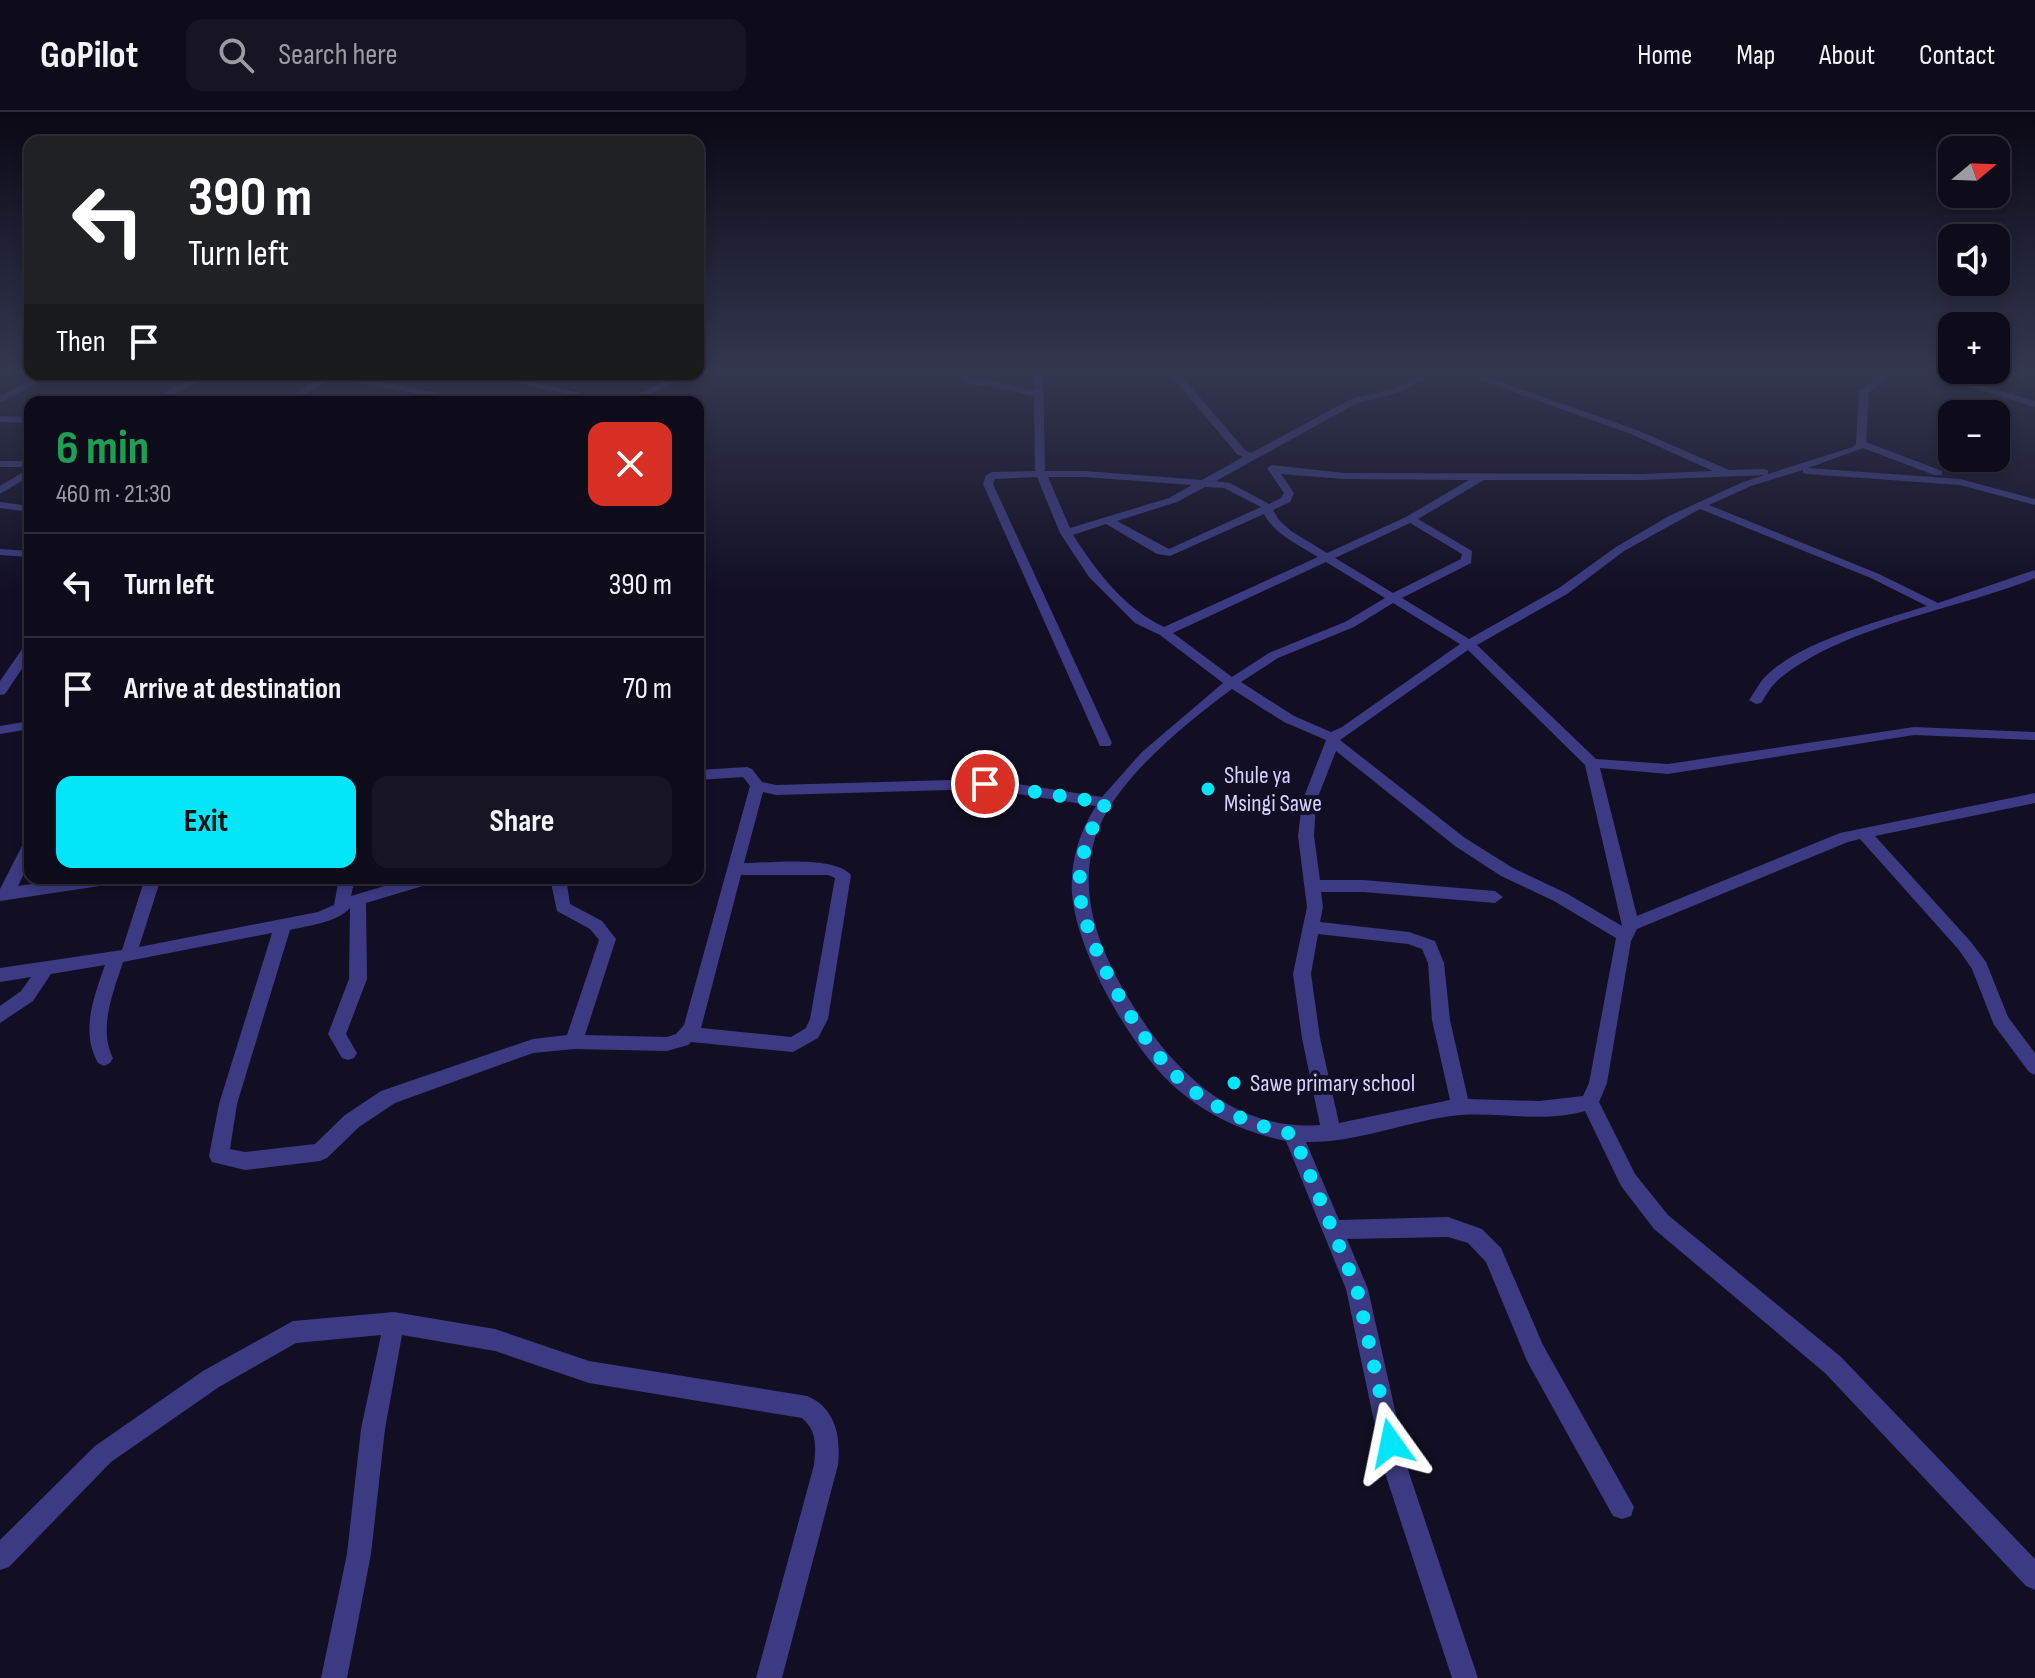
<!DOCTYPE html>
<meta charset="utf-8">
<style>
:root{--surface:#0e0b1b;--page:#171424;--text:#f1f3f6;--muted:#9b9ba3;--line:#2e2b3a;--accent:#03e5f9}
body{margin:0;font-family:"Sofia Sans Condensed",sans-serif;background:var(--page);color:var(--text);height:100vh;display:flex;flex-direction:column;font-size:30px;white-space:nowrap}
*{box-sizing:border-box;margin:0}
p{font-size:26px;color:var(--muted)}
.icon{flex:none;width:44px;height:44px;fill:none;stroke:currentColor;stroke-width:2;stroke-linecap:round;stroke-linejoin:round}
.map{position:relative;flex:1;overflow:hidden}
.drawer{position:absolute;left:24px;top:284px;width:680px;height:488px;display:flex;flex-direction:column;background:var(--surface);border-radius:16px;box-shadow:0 4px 12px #0003,0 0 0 2px var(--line)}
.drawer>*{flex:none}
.hud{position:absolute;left:24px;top:24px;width:680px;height:244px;border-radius:16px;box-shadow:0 4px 12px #0003,0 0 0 2px var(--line);background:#202124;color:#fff;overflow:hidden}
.needle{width:52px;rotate:71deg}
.fabs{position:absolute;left:1938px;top:24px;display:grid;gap:16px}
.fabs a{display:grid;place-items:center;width:72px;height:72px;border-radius:16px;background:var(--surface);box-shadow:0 4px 12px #0003,0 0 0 2px var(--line);font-size:40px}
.pin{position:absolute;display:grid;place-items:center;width:68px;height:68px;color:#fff;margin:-34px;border:4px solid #fff;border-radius:50%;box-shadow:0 2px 8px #0007}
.me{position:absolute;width:88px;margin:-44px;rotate:348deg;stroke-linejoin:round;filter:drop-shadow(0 0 6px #0008)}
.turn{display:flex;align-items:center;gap:28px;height:168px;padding:0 32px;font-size:36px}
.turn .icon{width:104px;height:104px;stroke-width:2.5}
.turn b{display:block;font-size:56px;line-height:68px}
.then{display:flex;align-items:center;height:76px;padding:0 32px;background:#0003;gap:16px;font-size:30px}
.round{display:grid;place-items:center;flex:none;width:84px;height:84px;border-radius:16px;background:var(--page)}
.head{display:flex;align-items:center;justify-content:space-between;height:136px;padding:0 32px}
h1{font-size:48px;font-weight:700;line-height:60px;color:#1e9e55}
.cta{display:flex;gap:16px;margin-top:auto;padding:16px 32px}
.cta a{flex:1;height:92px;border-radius:16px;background:var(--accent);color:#111;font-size:32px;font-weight:700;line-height:92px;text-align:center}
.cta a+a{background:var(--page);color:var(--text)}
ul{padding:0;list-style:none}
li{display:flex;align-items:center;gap:24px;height:104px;padding:0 32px;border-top:2px solid var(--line)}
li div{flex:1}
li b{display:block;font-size:30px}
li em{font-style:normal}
header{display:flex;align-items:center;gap:48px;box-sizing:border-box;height:112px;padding:0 40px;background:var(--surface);border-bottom:2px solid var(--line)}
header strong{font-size:38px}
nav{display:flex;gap:44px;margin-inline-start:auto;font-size:28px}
.search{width:560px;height:72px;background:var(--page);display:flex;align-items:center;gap:20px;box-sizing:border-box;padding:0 28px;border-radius:16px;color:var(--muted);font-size:30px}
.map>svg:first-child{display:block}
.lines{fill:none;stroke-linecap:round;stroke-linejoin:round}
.minor{fill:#3c3a82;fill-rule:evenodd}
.route{stroke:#03e5f9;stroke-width:14;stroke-dasharray:0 25.2}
.poi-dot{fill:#03e5f9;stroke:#120f24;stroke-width:3}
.labels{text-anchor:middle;stroke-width:8;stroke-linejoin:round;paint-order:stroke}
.poi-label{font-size:24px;fill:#d6d2fe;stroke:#120f24;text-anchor:start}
</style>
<header>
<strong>GoPilot</strong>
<div class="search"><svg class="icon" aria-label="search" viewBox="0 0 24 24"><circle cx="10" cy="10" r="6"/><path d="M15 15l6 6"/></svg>Search here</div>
<nav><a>Home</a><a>Map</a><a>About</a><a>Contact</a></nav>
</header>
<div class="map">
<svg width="2035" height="1566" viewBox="0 0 2035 1566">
<rect width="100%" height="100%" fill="#120f24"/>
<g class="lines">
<g class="minor">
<path d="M959,260H969L972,267L989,268L1034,278L1033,260H1043L1045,359H1085L1202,368L1243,345L1237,342L1168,260H1178L1245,338L1251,341L1351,287L1395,276L1426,260H1438L1401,280L1357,291L1216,369L1230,371L1269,392L1281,386L1284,381L1267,356L1272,353L1344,361L1643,362L1713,359L1631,322L1458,260H1472L1637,318L1729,358L1764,357L1768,358V362L1853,335L1856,332L1859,280L1882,260H1892L1869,281L1866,330L1942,359V363H1934L1863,336L1808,356L1960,367L2035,387V393L1960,373L1807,362L1803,361V358L1751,374L1709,393L1879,462L1938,491L2035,458V466C1956,498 1845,513 1779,567C1772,573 1766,583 1761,591L1756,592L1749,588C1755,580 1760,569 1767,563C1802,529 1880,509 1927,494L1871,466L1700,397L1624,439L1567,482L1477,533L1596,647L1668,652L1914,615L2035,620V628L1914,623L1668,662L1600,656L1637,804L1840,721L2035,681V691L1875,724L1971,830L1986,850L2008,905L2035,941V963L2029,960L1994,913L1972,857L1959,838L1860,727L1848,730L1637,817L1631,829L1607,971L1599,990L1635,1062L1668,1103L1841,1245L2035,1447V1478L2026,1474L1825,1261L1654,1117L1621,1074L1585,999C1541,1012 1496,998 1451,1004C1402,1011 1355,1031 1306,1030L1339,1108L1448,1105L1482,1117L1501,1136L1543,1233L1634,1395L1631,1404L1622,1407L1613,1404L1527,1249L1486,1150L1468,1131L1448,1125L1347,1127L1368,1177L1409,1361L1478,1566H1452L1385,1361L1346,1177L1286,1029C1246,1021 1208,1004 1177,977C1133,940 1076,840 1072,781C1070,751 1079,720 1096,694L985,677L776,683L763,680L744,751C770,751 834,743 851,763L828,907L818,926L793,940L691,930L688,933L667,939L574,937L533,941L395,991L359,1015L327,1046L320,1049L245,1058L212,1050L209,1044L219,992L272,821L123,850C113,881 98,916 113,946L110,951L104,954L98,951C80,919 94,885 105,853L51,862L33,889L0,911V894L21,879L31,865L0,870V856L122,838L145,766H161L139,835L318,800L334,793L339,766H355L351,784L411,766H438L436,770L366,791L367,867L346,922L357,941L354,946L348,948L342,946L328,922L349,867L350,796C336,811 310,813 290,818L237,992L230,1037L245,1040L315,1032L345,1003L381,979L533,927L567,923L599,828L590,817L557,799L550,766H566L570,792L602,809L616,827L585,923L667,925L676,922L684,913L750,674L743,665L698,668V658L747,655L752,657L762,670L776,673L985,667L1102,685L1142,640L1223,571L1160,523L1135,511L1089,465L1060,421L1037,365L995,367L993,372L1112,631L1110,634H1100L983,372L986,363L992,360L1035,359L1034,284L989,274L965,272ZM1281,362L1344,367L1469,368L1406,405L1327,441L1291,419L1279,408L1273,398L1290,390L1294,381ZM1765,363L1743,370L1669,404L1616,435L1559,476L1469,527L1402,486L1471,451L1472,439L1418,407L1484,368H1643ZM1048,365H1085L1192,373L1169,386L1070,416ZM1205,375L1224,376L1261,395L1169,437L1117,409L1177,390ZM1264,402C1275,423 1299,433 1318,445L1164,515C1124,496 1097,460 1073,423L1106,412L1157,442L1170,444ZM1410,411L1462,442L1461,447L1393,481L1335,446ZM1326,450L1385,486L1345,510L1269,541L1232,565L1173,521ZM1393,491L1460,532L1342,615L1331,620L1294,604L1241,570L1278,546L1354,515ZM1468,538L1585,653L1622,814L1566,781L1513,756L1465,726L1340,628ZM1232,577L1284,610L1326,628L1302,690L1298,724L1307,795L1293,862L1302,926L1320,1013C1230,1020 1167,953 1126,882C1098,834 1078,781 1095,726C1113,669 1185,612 1232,577ZM1336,639L1455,734L1501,764L1554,789L1616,826L1589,971L1583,984L1539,989L1468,987L1450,908L1444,851L1435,829L1409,820L1320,810L1323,795L1321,780H1363L1495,791L1503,785L1495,779L1363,768H1320L1314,724L1316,690ZM741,763H828L835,766L810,907L806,916L791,925L701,916ZM1318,822L1408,832L1422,837L1428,851L1432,908L1450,988L1339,1011L1320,926L1311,862Z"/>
<polygon points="1920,260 1935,260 2035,289 2035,295"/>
<polygon points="41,262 53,262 0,291 0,284"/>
<polygon points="200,262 212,262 159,290 147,290"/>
<polygon points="318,262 338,262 486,290 465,290 331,266 295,290 284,290 321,264"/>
<polygon points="479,262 497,262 619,290 601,290"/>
<polygon points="679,262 691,262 635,290 622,290"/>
<polygon points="0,304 30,305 30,311 0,310"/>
<rect x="0" y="349" width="30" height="6"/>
<polygon points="30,356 30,364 0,382 0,374"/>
<polygon points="0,390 30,394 30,400 0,396"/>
<polygon points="0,437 30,439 30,445 0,443"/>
<polygon points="30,532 30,545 5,582 0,583 0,569 25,533"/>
<polygon points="30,609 30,617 0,622 0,614"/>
<polygon points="30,727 30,749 18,774 75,766 121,766 113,772 0,789 0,777 25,728"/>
<path d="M394,1200L495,1217L589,1249L807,1284C836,1296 841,1325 838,1353L782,1566H756L814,1353C816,1334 817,1319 802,1306L589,1271L495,1239L402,1223L385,1317L371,1442L347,1566H321L347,1442L361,1317L381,1223L296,1231L219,1275L111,1350L9,1455L0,1458V1428L95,1334L203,1259L293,1209Z"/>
</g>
</g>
<linearGradient id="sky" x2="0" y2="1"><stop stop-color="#0a0814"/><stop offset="0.54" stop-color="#333750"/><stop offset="1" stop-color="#333750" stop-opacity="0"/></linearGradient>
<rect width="2035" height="479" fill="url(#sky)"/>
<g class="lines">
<path class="route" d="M985,672L1106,691C1088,718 1075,757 1081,790C1091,845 1148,945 1192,978C1222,1000 1257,1015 1293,1022L1357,1177L1391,1331"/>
</g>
<g class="poi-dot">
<circle cx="1208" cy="677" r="8"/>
<circle cx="1234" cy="971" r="8"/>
</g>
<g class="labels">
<g class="poi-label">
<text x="1224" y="671">Shule ya<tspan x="1224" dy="28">Msingi Sawe</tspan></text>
<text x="1250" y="979">Sawe primary school</text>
</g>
</g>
</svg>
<div class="fabs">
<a><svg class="needle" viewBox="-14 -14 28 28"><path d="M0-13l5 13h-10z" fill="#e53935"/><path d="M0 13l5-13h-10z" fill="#9b9ba3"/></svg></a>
<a><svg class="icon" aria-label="sound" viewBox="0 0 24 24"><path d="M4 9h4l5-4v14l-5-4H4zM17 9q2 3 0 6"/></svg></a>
<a>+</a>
<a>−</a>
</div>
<div class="pin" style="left:985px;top:672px;background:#d93025"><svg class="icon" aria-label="arrive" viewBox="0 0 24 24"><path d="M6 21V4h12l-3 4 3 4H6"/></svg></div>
<svg class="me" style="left:1391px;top:1331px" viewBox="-20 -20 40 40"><path d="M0-17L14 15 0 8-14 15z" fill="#03e5f9" stroke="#fff" stroke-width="4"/></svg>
<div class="hud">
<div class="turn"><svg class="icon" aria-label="left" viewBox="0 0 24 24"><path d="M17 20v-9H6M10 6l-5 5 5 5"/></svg><div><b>390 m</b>Turn left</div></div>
<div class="then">Then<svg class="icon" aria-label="arrive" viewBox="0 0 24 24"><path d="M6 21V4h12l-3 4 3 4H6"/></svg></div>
</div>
<section class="drawer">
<div class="head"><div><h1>6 min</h1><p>460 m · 21:30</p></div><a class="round" style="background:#d93025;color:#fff"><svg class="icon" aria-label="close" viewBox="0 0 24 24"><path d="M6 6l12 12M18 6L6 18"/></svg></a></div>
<ul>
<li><svg class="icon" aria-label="left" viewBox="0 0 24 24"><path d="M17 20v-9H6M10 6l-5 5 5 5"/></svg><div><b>Turn left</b></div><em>390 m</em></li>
<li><svg class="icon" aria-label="arrive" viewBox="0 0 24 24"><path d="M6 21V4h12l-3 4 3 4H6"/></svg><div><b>Arrive at destination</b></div><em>70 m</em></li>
</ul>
<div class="cta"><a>Exit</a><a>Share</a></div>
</section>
</div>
